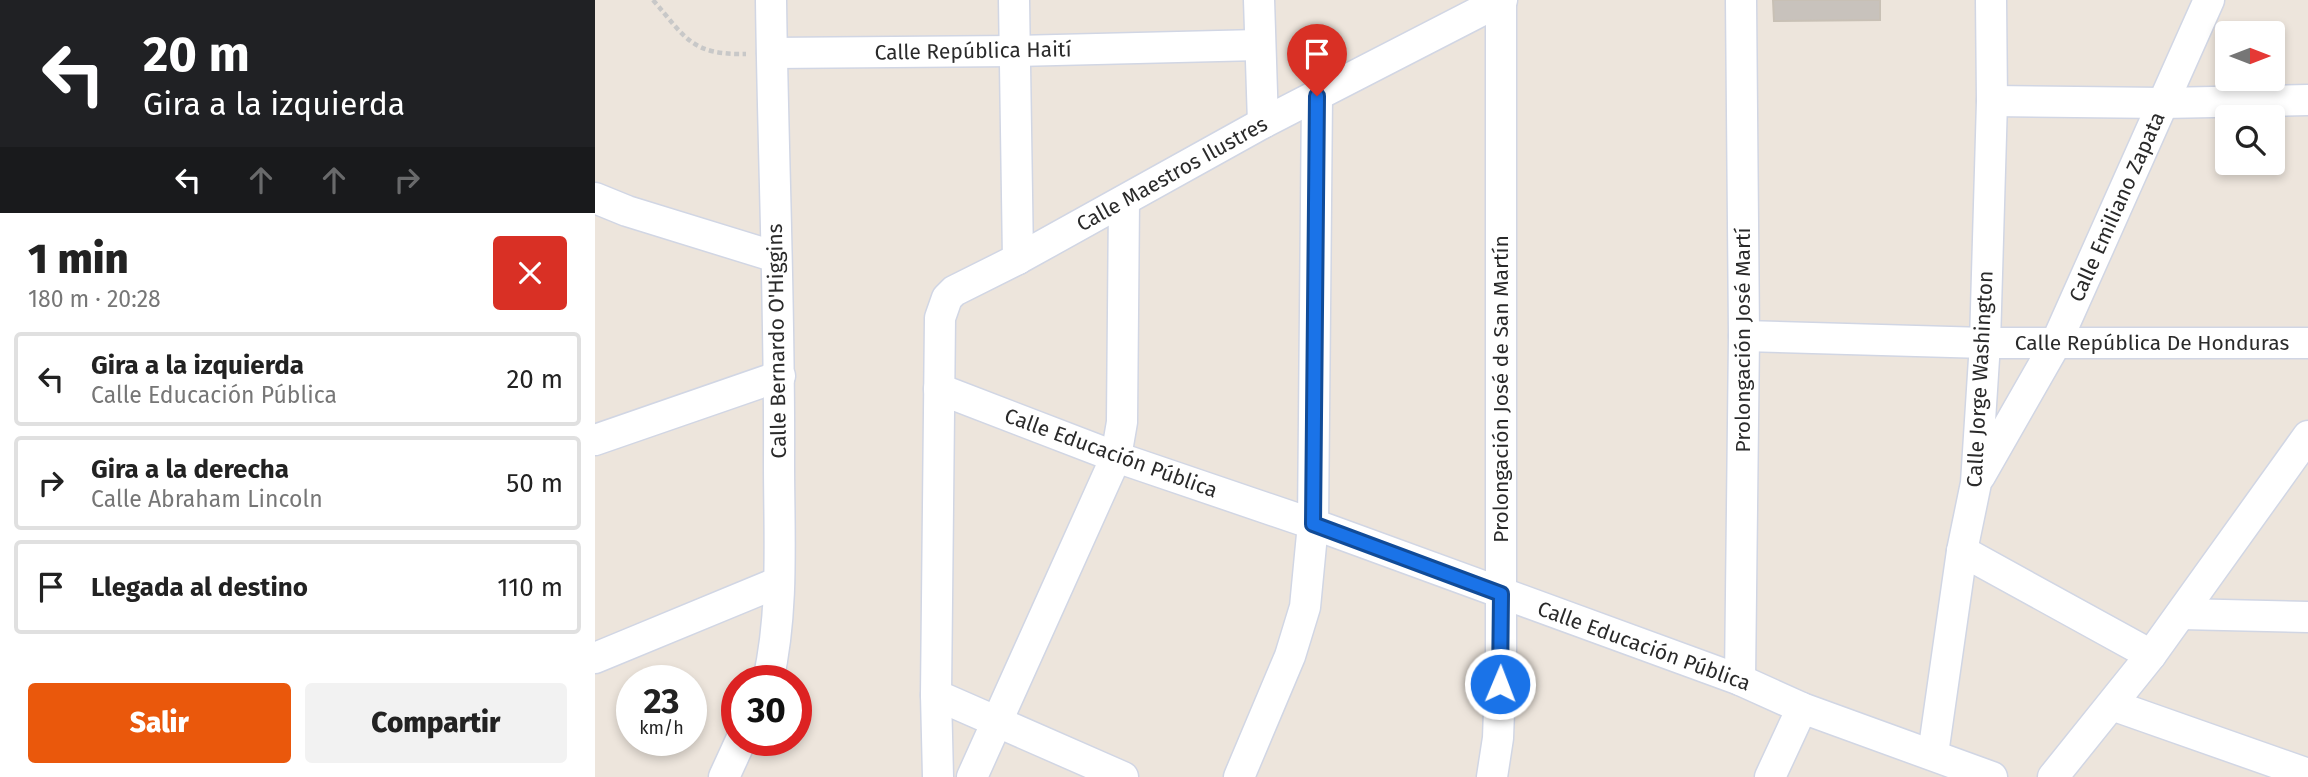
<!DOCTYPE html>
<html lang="es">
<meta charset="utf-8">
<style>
:root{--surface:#fff;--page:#f2f2f2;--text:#222;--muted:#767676;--line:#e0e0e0;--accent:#ea580c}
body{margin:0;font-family:"Fira Sans",sans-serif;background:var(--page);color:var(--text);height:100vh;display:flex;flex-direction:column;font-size:26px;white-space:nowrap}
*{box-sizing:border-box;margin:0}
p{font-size:23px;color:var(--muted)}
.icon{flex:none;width:38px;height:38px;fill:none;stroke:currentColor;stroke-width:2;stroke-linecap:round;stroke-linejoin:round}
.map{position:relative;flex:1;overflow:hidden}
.panel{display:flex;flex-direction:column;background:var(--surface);width:595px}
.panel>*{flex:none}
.guide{background:#202124;color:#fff;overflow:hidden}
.needle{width:46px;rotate:90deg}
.buttons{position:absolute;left:1620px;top:21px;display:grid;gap:14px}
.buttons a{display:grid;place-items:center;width:70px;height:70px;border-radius:7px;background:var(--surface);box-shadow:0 4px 10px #0003;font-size:35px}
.speed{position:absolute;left:21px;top:665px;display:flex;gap:14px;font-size:35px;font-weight:700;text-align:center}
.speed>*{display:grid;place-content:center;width:91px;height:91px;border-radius:50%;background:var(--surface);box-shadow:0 4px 10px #0003;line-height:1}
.speed small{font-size:18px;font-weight:400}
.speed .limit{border:10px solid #d22;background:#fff;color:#111}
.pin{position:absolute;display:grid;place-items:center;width:60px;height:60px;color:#fff;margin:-72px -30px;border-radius:50% 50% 50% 0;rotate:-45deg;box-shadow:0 0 7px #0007}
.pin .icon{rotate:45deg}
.me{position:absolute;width:77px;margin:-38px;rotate:1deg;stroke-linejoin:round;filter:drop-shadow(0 0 5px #0008)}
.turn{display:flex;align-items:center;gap:24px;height:147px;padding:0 28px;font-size:32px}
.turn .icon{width:91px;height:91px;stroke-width:2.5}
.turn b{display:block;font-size:49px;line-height:60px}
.lanes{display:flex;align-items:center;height:66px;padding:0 28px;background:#0003;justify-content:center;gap:35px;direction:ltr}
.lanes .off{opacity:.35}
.round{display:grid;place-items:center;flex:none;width:74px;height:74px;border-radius:7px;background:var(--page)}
.head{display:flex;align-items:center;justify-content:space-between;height:119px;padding:0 28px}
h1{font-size:42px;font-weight:800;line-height:52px}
.button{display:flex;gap:14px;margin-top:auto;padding:14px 28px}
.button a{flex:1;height:80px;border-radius:7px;background:var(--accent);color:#fff;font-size:28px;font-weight:800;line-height:80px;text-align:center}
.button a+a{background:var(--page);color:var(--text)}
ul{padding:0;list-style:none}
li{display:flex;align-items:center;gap:21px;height:94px;margin:0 14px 10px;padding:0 14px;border:4px solid var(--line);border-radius:7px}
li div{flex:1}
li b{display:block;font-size:26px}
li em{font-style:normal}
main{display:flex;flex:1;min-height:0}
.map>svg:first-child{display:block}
.building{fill:#c8c2bc;stroke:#c8c0b5;stroke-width:2}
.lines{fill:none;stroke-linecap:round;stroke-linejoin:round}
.street-casing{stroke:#d1d6e4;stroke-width:33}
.path{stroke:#c8c8c8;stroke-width:4.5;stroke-dasharray:5 3.5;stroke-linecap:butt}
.street{stroke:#fff;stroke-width:30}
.route-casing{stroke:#114b97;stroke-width:18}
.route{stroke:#1a73e8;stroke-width:12}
.labels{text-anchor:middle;stroke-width:5;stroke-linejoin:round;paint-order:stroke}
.street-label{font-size:21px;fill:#2a2a2a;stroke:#fff}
</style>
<main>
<section class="panel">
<div class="guide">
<div class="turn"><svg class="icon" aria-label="left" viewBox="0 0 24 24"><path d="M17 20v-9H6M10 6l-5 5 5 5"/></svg><div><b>20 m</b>Gira a la izquierda</div></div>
<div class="lanes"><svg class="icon" aria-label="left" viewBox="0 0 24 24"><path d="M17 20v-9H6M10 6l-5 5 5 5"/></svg><svg class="icon off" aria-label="ahead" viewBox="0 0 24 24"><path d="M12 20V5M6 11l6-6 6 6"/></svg><svg class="icon off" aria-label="ahead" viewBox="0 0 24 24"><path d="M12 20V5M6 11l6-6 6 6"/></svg><svg class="icon off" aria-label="right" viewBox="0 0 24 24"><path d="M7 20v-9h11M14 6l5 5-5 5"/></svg></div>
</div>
<div class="head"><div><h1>1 min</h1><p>180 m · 20:28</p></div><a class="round" style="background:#d93025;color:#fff"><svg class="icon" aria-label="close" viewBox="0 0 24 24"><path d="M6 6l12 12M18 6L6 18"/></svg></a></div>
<ul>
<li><svg class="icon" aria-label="left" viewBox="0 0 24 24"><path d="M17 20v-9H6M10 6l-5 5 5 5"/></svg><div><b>Gira a la izquierda</b><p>Calle Educación Pública</p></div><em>20 m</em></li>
<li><svg class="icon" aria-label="right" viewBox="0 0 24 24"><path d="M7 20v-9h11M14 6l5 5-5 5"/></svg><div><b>Gira a la derecha</b><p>Calle Abraham Lincoln</p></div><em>50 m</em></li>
<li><svg class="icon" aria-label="arrive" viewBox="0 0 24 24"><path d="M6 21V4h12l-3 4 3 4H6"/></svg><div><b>Llegada al destino</b></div><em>110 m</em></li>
</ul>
<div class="button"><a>Salir</a><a>Compartir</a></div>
</section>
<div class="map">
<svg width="1713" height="777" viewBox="0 0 1713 777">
<rect width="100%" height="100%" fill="#ede5dc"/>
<polygon class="building" points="1178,0 1285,0 1285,20 1179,21"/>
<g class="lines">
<defs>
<g id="street">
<polyline points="419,0 423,259"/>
<polyline points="664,0 668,123"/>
<polyline points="177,53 420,51 664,45"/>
<polyline points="1397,101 1568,103 1713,100"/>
<polyline points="0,198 32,211 181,257"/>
<polyline points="1149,336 1390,343 1713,343"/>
<polyline points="344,389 521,457 718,524 1145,680 1207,708 1397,777"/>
<polyline points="0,440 185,376"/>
<polyline points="1385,476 1461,343 1614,0"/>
<polyline points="1367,551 1556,655"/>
<polyline points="1586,614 1713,617"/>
<polyline points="0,658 184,582"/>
<polyline points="1145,680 1149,336 1146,0"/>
<path d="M173,681C189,610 184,536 184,463C185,309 178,154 176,0"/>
<polyline points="341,695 528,777"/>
<polyline points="1517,705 1713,774"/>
<polyline points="1338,754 1367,551 1381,483 1390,343 1397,101 1396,0"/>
<polyline points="129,777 146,740"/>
<polyline points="343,777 341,695 345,318 352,298 359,291 423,259 668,123 907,0"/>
<polyline points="377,777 521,457 527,422 529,201"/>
<polyline points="644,777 695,656 710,607 718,524 722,96"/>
<polyline points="897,777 903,738 906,657 906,0"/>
<polyline points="1175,777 1207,708"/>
<polyline points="1458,777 1556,655 1713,436"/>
</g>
</defs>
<use href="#street" class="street-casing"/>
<path class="path" d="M58,0C91,38 96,55 151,54"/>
<use href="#street" class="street"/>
</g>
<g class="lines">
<defs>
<polyline id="route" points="722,96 718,524 906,594 905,684"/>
</defs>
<use href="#route" class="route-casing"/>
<use href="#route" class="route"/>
</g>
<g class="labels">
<g class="street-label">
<text transform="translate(378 51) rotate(-1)" y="7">Calle República Haití</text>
<text transform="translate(577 174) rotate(-29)" y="7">Calle Maestros Ilustres</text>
<text transform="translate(1522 207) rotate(-66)" y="7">Calle Emiliano Zapata</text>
<text transform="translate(1148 340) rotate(-90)" y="7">Prolongación José Martí</text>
<text transform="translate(182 341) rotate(-91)" y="7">Calle Bernardo O'Higgins</text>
<text x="1557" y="350">Calle República De Honduras</text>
<text transform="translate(1385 379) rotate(-87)" y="7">Calle Jorge Washington</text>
<text transform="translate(906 389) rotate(-90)" y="7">Prolongación José de San Martín</text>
<text transform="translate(516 453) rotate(20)" y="7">Calle Educación Pública</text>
<text transform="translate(1049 646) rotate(20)" y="7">Calle Educación Pública</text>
</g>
</g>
</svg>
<div class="buttons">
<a><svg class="needle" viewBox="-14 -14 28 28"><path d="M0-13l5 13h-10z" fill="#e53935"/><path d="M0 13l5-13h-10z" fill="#767676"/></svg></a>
<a><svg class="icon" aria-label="search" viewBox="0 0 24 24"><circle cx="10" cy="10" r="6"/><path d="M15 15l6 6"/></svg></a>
</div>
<div class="speed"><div>23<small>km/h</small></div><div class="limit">30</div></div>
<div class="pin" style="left:722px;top:96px;background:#d93025"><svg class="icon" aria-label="arrive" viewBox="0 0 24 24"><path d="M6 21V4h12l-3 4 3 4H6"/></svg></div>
<svg class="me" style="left:905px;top:684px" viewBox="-20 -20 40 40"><circle r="17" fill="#1a73e8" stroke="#fff" stroke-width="3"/><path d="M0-11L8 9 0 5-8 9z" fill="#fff"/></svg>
</div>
</main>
